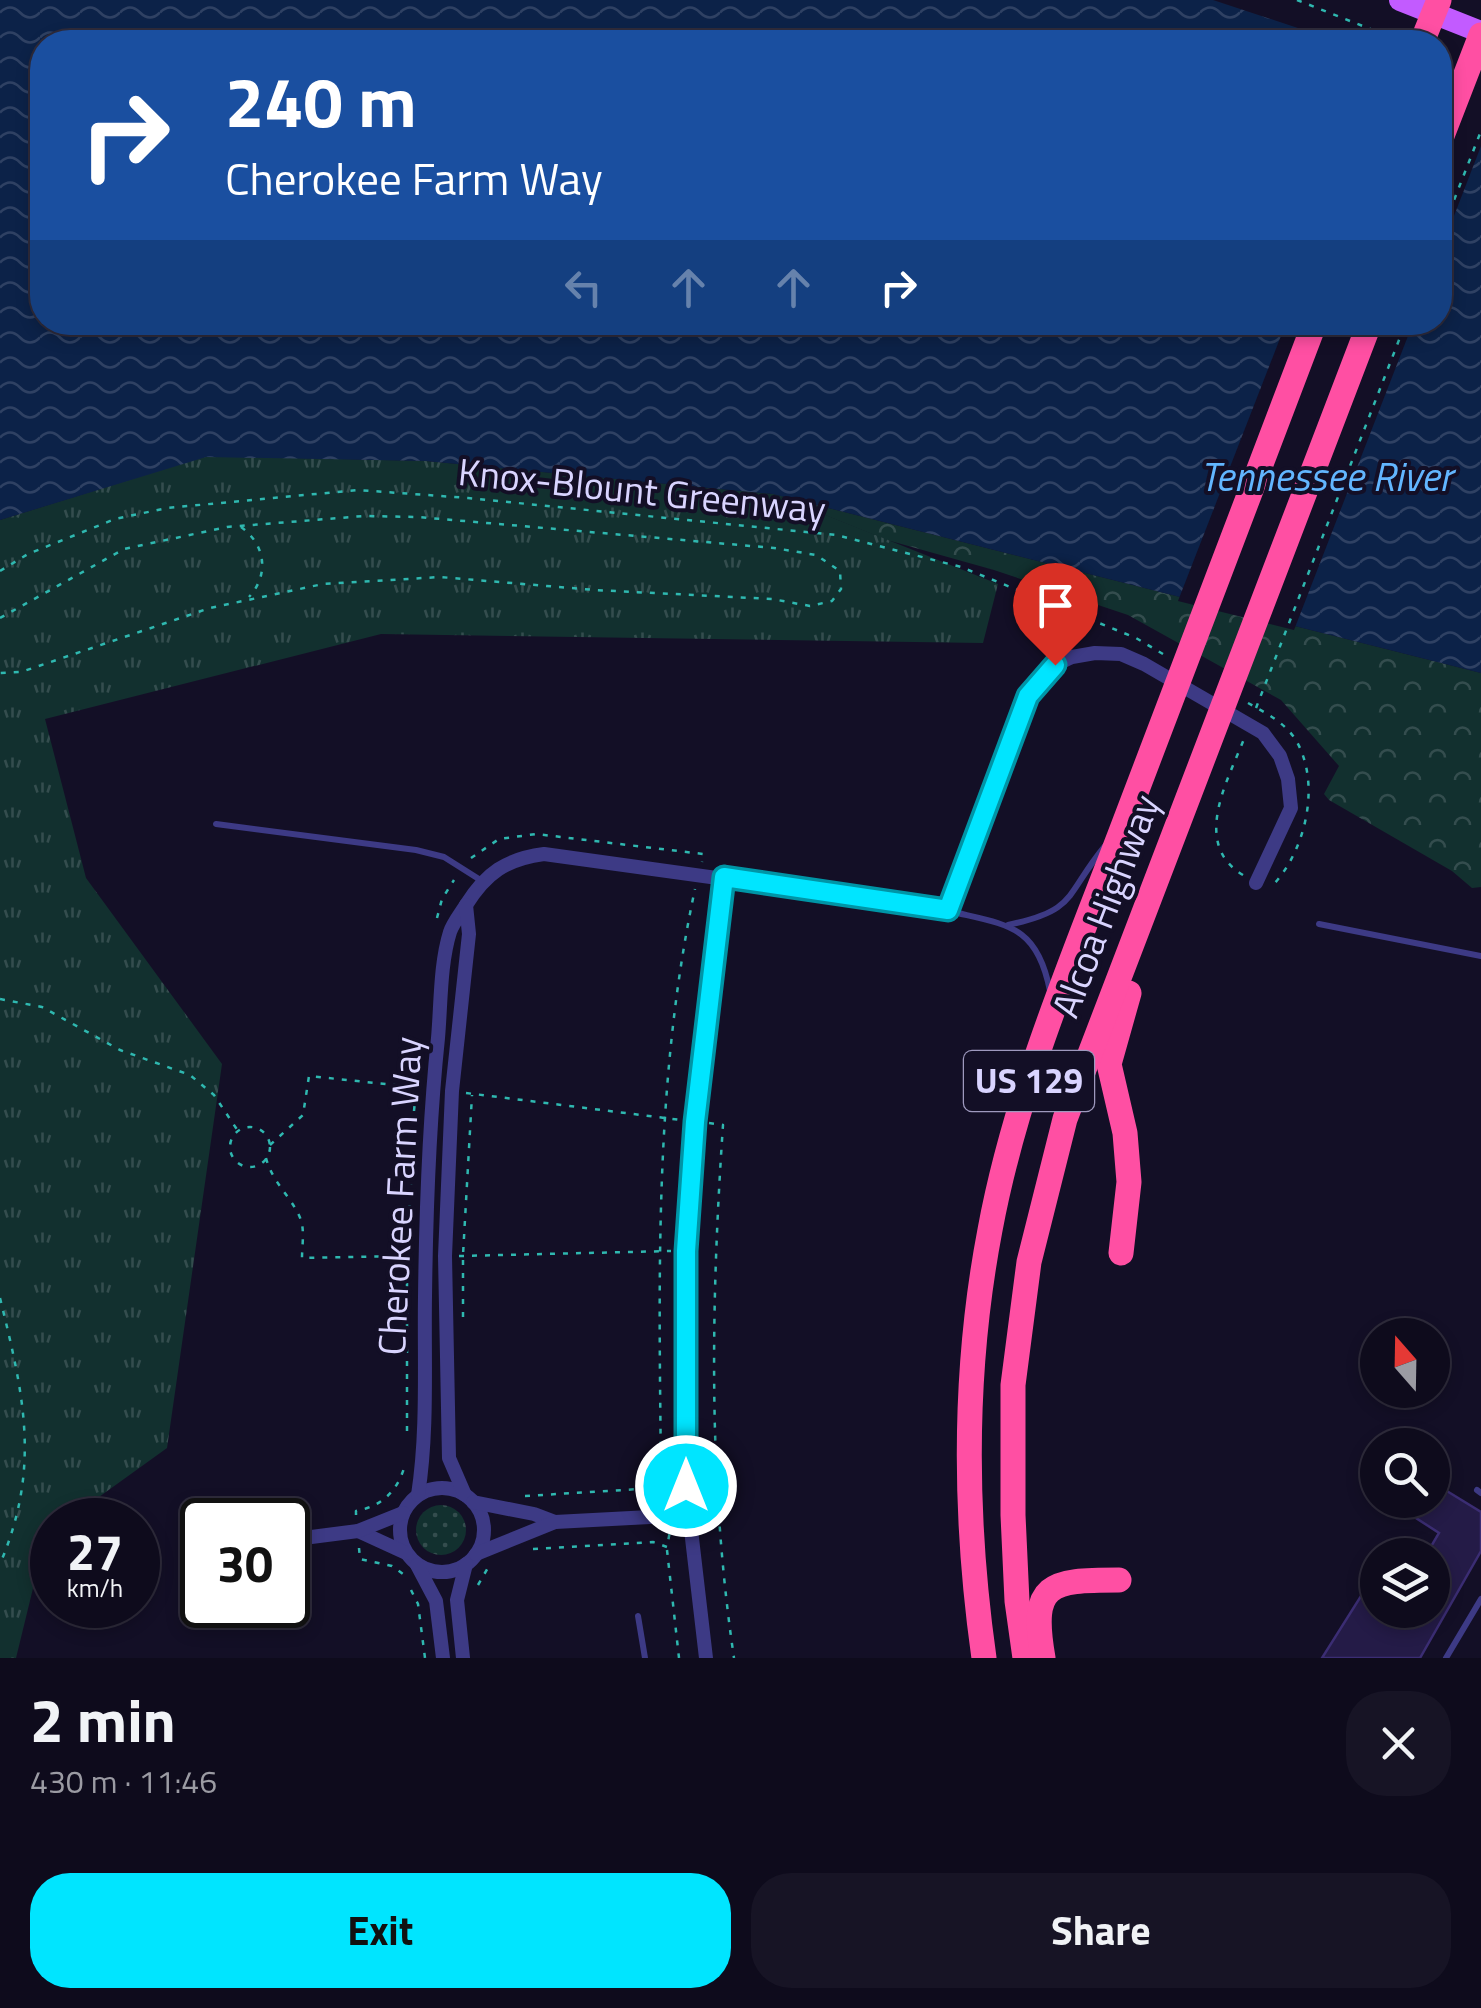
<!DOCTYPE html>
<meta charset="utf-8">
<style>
:root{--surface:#0e0b1c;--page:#171425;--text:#f1f3f6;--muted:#9b9ba3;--line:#2e2b3b;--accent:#00e5ff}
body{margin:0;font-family:"Titillium Web",sans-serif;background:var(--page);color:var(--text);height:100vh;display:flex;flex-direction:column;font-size:38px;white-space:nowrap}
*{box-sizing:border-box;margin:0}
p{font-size:32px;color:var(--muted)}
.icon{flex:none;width:55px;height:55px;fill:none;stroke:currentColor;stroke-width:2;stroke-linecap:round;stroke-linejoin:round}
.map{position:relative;height:1658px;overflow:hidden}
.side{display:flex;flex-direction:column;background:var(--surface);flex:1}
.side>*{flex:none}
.hud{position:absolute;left:30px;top:30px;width:1422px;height:305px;border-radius:40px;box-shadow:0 5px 15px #0003,0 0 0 2px var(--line);background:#1a4fa0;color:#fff;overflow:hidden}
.needle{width:65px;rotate:340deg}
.tools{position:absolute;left:1360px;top:1318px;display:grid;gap:20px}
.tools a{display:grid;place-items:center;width:90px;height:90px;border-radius:50%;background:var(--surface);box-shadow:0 5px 15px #0003,0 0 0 2px var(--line);font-size:50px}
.speed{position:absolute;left:30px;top:1498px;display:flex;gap:20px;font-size:50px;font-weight:700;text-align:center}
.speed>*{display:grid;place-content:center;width:130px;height:130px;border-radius:50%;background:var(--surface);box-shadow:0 5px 15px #0003,0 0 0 2px var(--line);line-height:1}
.speed small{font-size:25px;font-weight:400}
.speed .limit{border:5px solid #111;border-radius:15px;background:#fff;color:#111}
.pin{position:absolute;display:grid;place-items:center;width:85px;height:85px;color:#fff;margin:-102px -42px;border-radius:50% 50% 50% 0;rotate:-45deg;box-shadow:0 0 10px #0007}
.pin .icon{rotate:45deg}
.me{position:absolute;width:110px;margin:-55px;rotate:0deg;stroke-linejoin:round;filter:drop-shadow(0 0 8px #0008)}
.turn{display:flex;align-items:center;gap:35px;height:210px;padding:0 30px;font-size:45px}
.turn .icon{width:130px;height:130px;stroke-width:2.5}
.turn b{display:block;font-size:70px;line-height:85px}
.lanes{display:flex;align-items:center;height:95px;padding:0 30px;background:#0003;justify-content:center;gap:50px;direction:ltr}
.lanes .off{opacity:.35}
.round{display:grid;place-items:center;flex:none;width:105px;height:105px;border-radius:40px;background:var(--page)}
.overview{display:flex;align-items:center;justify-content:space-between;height:170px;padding:0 30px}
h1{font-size:60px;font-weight:700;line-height:75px}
.action{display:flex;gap:20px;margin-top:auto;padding:20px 30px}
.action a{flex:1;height:115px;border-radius:40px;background:var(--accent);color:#111;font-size:40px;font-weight:700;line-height:115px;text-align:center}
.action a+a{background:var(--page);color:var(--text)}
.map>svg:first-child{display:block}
.grass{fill:url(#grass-dots)}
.forest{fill:url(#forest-crowns)}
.park{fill:url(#park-tufts)}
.water{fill:url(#water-waves)}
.pier{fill:#130f26}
.building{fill:#241b47;stroke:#3b2d73;stroke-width:2.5}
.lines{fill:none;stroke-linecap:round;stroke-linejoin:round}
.path{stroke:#2fb8b0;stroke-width:2.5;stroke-dasharray:5 8;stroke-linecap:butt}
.service{stroke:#3d3a85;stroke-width:6}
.minor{stroke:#3d3a85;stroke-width:14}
.primary{stroke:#c25bff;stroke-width:22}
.motorway{stroke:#ff4fa3;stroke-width:25}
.route-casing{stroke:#0095a6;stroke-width:25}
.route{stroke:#00e5ff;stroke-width:18}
.labels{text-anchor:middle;stroke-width:8;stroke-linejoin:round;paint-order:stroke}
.shield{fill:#130f26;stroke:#9e99be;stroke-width:2.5}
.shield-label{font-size:35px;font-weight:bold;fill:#d9d4ff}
.street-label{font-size:38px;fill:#d9d4ff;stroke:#130f26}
.water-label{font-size:40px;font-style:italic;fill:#62b6ff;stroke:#130f26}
</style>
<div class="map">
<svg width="1481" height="1658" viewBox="0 0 1481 1658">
<defs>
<pattern id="grass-dots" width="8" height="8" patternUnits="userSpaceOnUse" patternTransform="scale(2.5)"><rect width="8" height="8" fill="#12302f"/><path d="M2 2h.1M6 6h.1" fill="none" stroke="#344d4e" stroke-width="1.8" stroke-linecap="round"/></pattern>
<pattern id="forest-crowns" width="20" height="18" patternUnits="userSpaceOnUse" patternTransform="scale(2.5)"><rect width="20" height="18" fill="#12302f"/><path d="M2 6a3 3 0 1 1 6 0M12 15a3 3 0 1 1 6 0" fill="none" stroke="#344d4e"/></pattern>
<pattern id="park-tufts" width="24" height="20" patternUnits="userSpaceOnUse" patternTransform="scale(2.5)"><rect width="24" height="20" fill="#12302f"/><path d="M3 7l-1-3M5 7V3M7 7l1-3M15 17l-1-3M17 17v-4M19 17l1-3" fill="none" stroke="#344d4e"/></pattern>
<pattern id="water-waves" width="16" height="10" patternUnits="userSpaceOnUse" patternTransform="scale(2.5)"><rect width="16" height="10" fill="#0c2248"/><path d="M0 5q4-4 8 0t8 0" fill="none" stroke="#2f4163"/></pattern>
</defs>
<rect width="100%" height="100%" fill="#130f26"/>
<circle class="grass" cx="441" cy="1530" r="25"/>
<polygon class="forest" points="773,494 1481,673 1481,887 1472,888 1452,871 1329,800 1324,794 1339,766 1281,700 1128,615 994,570 887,540"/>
<polygon class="park" points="206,456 426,461 773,494 998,584 983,643 381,634 45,719 86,878 222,1064 167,1448 67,1520 52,1520 52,1530 46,1535 16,1658 0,1658 0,520"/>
<polygon class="water" points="0,0 1213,0 1340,42 42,42 42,322 1440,322 1440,80 1481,95 1481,673 773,494 426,461 206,457 0,520"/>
<g class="pier">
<polygon points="1440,75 1481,89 1481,146 1440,252"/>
<polygon points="1286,323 1413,323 1294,630 1178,601"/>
</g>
<polygon class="building" points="1437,1485 1481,1512 1481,1551 1420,1658 1322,1658 1378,1569 1378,1610 1432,1610 1432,1555 1426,1555 1439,1533 1416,1518 1427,1500 1432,1500"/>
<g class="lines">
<g class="path">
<polyline points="1297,0 1398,40"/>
<polyline points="1440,236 1481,131"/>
<path d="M241,527C265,544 270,574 249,597"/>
<polyline points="0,571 28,554 115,519 167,508 358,490 468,498 836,535 961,567 1136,638 1163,654"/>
<polyline points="0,618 124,549 227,527 364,516 418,517 774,548 816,555 840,571 841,589 832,601 810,606 772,599 595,590 440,577 323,584 210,608 21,672 0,673"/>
<path d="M1248,703C1266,713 1286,723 1297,742C1321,786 1305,850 1274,884"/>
<polyline points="1256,708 1406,322"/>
<polyline points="471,858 499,839 536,834 703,854 702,862"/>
<path d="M1243,875C1191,844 1228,780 1244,739"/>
<polyline points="437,918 442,899 454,880"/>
<polyline points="0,999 42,1007 120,1050 190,1075 214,1095 238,1131"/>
<polyline points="466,1093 681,1120"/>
<polyline points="414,1111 418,1070"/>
<path d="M709,1123L723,1125C711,1302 708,1482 734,1658"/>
<circle cx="250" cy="1147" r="20"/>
<polyline points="270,1145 303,1115 309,1076 413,1087"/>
<path d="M266,1158C273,1185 297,1202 302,1224C304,1235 302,1248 302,1258L406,1256"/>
<polyline points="459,1256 671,1251"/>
<path d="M0,1298C24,1396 41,1468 0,1564"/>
<polyline points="463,1317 463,1255 472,1095"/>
<polyline points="407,1431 407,1256 411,1184"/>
<polyline points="525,1496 672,1487"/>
<path d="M666,1498L661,1473C659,1279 654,1080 695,889"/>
<path d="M356,1515V1511C383,1506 398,1490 405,1465"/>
<polyline points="359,1548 360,1559 392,1566 403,1574"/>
<polyline points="533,1549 653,1542 667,1547 670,1531"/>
<polyline points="667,1550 679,1658"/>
<polyline points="478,1585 489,1566"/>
<polyline points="411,1590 418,1604 425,1658"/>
</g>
<g class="service">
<polyline points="216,824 416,850 444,857 482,881"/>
<path d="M949,911C1007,925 1037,924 1050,991"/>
<polyline points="1319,924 1481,956"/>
<path d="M1008,925C1078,910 1064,896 1105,846"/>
<polyline points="1477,1490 1481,1493"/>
<polyline points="638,1616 645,1658"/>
<polyline points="1446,1658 1481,1599"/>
</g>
<g class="minor">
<circle cx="442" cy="1530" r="42"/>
<path d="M418,1495C428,1430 424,1363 425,1297C426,1211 429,1124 438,1038C441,1004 440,964 450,932C453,923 461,913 466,905C486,873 506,859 544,854L948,910L1028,696L1055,665L1072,657L1095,653L1121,654L1144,664L1263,733L1280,756L1288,779L1291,808L1256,883"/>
<polyline points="465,1495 449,1458 445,1256 452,1091 469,934 466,905"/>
<polyline points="473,1502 534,1514 555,1522"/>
<polyline points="270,1514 270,1520"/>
<polyline points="358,1531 406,1553"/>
<polyline points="288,1540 358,1531 403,1513"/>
<polyline points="476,1554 555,1522 688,1515"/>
<polyline points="417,1565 436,1601 443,1658"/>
<polyline points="463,1658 457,1600 466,1564"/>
<polyline points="706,1658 686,1487 687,1251 695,1121 724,877"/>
</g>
<polyline class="primary" points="1400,0 1481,32"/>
<g class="motorway">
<polyline points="1422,42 1439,0"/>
<polyline points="1440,141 1481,35"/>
<polyline points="1121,1253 1129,1182 1125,1133 1109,1064 1129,993"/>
<path d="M984,1658C964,1516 963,1371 990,1230C1015,1095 1070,965 1119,837C1184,665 1250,494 1315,322"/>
<polyline points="1025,1658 1017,1601 1013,1515 1013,1385 1029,1262 1065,1119 1370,322"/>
<path d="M1043,1658C1030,1583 1049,1580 1119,1580"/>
</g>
</g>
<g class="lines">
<defs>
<polyline id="route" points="686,1486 686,1251 695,1122 724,877 948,910 1028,696 1055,665"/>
</defs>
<use href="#route" class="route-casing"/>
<use href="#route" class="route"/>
</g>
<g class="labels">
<rect class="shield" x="964" y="1051" width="130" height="60" rx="8"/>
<g class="shield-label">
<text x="1029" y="1093">US 129</text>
</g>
<g class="street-label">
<text transform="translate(642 491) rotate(6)" y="13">Knox-Blount Greenway</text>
<text transform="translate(1106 906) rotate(-69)" y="13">Alcoa Highway</text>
<text transform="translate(400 1196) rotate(-87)" y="13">Cherokee Farm Way</text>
</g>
<g class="water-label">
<text x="1326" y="491">Tennessee River</text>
</g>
</g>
</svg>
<div class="tools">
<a><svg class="needle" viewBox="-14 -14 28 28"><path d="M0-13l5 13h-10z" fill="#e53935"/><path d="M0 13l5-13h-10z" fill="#9b9ba3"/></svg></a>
<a><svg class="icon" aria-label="search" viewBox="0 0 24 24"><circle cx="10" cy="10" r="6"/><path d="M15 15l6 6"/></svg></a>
<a><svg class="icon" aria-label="layers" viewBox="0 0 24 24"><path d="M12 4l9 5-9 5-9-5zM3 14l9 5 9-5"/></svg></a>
</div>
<div class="speed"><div>27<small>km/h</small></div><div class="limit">30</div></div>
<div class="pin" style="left:1055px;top:665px;background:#d93025"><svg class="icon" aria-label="arrive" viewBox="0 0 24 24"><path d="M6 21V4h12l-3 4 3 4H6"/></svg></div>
<svg class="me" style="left:686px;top:1486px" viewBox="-20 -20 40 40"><circle r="17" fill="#00e5ff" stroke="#fff" stroke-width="3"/><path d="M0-11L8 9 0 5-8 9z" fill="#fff"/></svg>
<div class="hud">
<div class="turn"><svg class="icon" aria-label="right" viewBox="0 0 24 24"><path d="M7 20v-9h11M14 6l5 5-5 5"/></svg><div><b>240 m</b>Cherokee Farm Way</div></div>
<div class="lanes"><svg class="icon off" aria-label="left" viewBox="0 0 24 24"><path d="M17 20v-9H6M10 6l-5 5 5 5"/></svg><svg class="icon off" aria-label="ahead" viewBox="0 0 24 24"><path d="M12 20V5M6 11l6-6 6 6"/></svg><svg class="icon off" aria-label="ahead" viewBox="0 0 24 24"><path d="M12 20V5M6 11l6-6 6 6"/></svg><svg class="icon" aria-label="right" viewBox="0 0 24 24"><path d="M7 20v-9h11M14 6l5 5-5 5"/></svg></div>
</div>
</div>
<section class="side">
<div class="overview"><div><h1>2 min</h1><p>430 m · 11:46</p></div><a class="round"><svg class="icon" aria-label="close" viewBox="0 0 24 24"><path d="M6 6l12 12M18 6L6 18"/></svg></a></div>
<div class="action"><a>Exit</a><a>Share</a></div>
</section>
